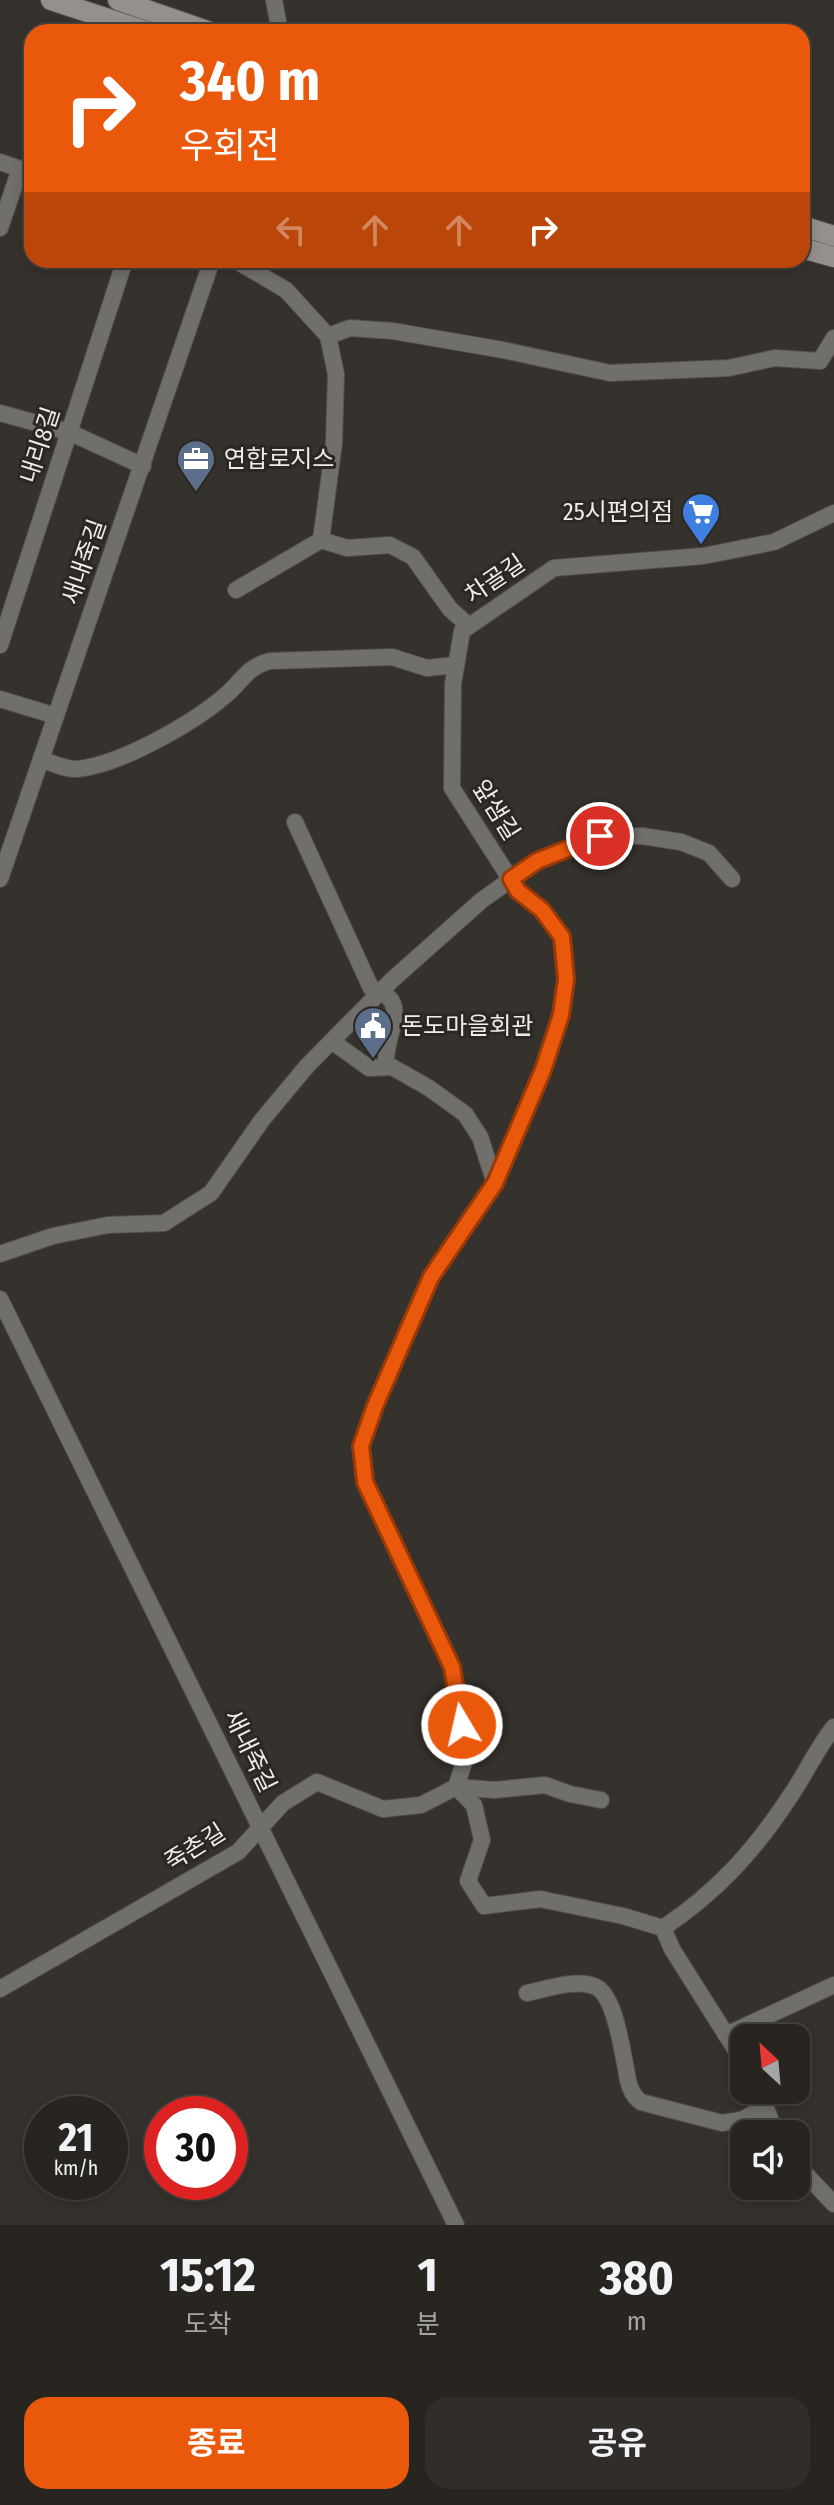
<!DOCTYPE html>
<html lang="ko">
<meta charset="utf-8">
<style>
:root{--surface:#282521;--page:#302d2a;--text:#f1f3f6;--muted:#a5a5a5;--line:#44423f;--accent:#ea580c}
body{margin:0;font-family:"Fira Sans Condensed","Noto Sans KR",sans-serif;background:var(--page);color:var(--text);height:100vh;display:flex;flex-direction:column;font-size:30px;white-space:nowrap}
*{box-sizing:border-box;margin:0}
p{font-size:26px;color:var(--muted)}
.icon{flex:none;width:44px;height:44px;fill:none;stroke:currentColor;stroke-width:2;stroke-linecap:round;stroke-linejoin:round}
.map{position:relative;height:2225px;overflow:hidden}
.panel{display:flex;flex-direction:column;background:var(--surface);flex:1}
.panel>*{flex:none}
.top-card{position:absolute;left:24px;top:24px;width:786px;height:244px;border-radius:24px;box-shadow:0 4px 12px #0003,0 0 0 2px var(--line);background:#ea580c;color:#fff;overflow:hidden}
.needle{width:52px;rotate:334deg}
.buttons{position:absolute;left:730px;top:2024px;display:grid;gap:16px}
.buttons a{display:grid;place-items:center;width:80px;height:80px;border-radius:16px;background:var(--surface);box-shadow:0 4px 12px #0003,0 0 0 2px var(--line);font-size:40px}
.speed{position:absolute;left:24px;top:2096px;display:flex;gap:16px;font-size:40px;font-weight:700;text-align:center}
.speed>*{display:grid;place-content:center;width:104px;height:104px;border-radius:50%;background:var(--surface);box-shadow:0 4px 12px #0003,0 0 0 2px var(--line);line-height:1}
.speed small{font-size:20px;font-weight:400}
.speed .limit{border:12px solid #d22;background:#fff;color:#111}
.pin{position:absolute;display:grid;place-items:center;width:68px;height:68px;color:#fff;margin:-34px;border:4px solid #fff;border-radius:50%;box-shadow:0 2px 8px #0007}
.me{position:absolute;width:88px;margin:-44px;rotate:351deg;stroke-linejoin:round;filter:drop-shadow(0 0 6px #0008)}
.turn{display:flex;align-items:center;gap:28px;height:168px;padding:0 24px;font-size:36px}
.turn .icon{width:104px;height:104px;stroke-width:2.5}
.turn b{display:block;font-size:56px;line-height:68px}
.lanes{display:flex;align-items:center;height:76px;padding:0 24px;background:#0003;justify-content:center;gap:40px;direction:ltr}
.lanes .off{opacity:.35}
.eta{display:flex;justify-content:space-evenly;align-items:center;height:136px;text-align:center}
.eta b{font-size:48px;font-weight:700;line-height:56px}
.primary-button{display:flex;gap:16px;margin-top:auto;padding:16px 24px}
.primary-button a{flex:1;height:92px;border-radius:24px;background:var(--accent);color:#fff;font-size:32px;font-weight:700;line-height:92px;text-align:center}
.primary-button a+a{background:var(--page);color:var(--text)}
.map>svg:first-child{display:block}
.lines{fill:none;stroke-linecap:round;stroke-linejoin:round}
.street-casing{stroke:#534f4a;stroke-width:18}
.secondary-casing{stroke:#534f4a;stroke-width:22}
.street{stroke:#716f6c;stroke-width:16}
.secondary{stroke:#94918d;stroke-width:20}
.route-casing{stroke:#983908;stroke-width:20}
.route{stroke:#ea580c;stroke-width:14}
.labels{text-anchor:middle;stroke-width:6;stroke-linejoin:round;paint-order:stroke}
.street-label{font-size:24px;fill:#efece9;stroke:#2b2723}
.poi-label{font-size:24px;fill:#efece9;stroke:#2b2723;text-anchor:start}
</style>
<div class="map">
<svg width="834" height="2225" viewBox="0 0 834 2225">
<rect width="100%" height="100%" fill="#35312c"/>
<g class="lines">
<defs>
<g id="street">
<polyline points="274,0 280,32"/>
<polyline points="0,162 32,173"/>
<polyline points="0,228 20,169"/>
<polyline points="235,260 286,290 328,336 336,374 334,443 321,540 236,590"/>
<polyline points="328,336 350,328 393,331 503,350 610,373 729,368 775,358 820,361 834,338"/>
<polyline points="0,413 69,432 143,466"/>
<polyline points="321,540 347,548 390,545 413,557 450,609 469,626"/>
<polyline points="0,645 125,260"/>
<polyline points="0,699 56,716"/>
<path d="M41,759C52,763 67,770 77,769C120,765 194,723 227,694C244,679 247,667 270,661L392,657L427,668L456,665"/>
<path d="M295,822L371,988C417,1001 380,1038 387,1067"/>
<polyline points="0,879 212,260"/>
<polyline points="333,1042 369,1068 392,1067 429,1088 465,1114 480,1137 495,1183"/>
<polyline points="0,1254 53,1236 108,1225 164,1223 211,1193 262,1120 307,1066 392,980 482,900 537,861 600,836 642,836 681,842 709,853 732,879"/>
<polyline points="0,1299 456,2225"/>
<polyline points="601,1800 570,1794 545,1785 494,1790 456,1787 474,1805 482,1840 468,1881 484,1906 540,1899 623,1916 663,1928 672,1949 744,2063"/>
<path d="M663,1928C718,1891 755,1850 791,1795C806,1773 817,1748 834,1727"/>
<polyline points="0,1989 238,1852 283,1803 317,1782 383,1809 421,1805 456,1787 467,1754 452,1667 365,1482 361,1446 375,1406 431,1277 495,1183 543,1070 561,1015 566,979 562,937 542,910 518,891 452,788 453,684 462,631 554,568 703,556 774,542 834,513"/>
<path d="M527,1993C546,1989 577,1978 596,1987C615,1996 622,2050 626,2069C628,2082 630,2094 641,2102L722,2123L741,2120L766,2107"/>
<polyline points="726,2035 834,1985"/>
<polyline points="759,2090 776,2134"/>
<polyline points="796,2164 834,2204"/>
</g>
<g id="secondary">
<polyline points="51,0 148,32"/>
<polyline points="118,0 210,32"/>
<polyline points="802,226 834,236"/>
<polyline points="802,248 834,257"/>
</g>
</defs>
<use href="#street" class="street-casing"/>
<use href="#secondary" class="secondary-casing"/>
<use href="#street" class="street"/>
<use href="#secondary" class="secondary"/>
</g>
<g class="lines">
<defs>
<polyline id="route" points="462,1725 452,1667 365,1482 361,1446 375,1406 431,1277 495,1183 543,1070 561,1015 566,979 562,937 542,910 518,891 511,879 537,861 600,836"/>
</defs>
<use href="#route" class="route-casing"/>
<use href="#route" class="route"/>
</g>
<defs>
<symbol id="office-pin" viewBox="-11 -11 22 30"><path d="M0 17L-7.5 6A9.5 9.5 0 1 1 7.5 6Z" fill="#5c6f8a" stroke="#2b2723"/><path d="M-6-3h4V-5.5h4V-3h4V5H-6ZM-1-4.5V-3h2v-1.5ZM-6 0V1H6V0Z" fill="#fff"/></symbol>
<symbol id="supermarket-pin" viewBox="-11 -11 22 30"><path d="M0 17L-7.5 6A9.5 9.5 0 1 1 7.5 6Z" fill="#3f7fe0" stroke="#2b2723"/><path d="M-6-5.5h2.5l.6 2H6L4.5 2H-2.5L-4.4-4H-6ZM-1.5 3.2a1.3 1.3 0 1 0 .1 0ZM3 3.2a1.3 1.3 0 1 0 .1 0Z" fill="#fff"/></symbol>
<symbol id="civic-pin" viewBox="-11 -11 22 30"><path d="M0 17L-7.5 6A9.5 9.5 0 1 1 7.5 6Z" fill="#5c6f8a" stroke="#2b2723"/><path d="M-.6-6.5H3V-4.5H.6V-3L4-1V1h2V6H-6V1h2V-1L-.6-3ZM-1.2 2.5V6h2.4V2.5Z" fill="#fff"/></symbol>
</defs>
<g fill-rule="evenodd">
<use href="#office-pin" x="174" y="437" width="44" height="60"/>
<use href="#supermarket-pin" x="679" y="490" width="44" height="60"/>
<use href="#civic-pin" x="351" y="1004" width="44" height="60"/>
</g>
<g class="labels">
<g class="street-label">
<text transform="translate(40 445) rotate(-72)" y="8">내리8길</text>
<text transform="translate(84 562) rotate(-71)" y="8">새내죽길</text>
<text transform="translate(495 579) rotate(-34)" y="8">차골길</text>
<text transform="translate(496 810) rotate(58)" y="8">앞샘길</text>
<text transform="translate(250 1751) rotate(64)" y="8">새내죽길</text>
<text transform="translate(195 1847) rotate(-32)" y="8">죽촌길</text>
</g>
<g class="poi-label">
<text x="224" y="467">연합로지스</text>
<text x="673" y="520" text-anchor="end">25시편의점</text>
<text x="401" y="1034">돈도마을회관</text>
</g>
</g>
</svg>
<div class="buttons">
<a><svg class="needle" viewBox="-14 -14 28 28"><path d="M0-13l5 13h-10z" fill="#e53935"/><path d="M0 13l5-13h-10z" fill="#a5a5a5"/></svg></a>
<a><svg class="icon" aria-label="sound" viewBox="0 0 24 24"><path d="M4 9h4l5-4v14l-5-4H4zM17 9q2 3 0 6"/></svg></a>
</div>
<div class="speed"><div>21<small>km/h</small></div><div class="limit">30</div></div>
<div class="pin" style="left:600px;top:836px;background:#d93025"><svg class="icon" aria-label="arrive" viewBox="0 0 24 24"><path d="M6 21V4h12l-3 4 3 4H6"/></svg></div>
<svg class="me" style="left:462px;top:1725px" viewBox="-20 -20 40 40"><circle r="17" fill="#ea580c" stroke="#fff" stroke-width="3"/><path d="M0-11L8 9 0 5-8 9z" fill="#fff"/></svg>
<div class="top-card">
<div class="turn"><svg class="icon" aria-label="right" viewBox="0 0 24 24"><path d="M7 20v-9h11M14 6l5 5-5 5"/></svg><div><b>340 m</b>우회전</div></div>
<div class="lanes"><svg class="icon off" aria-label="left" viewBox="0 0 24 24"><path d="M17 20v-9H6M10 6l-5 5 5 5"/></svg><svg class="icon off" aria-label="ahead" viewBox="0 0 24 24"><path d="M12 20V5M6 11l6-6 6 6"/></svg><svg class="icon off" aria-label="ahead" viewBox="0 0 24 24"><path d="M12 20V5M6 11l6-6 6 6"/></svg><svg class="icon" aria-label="right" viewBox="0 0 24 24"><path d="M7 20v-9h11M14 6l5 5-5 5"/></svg></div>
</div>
</div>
<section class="panel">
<div class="eta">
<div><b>15:12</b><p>도착</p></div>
<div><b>1</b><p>분</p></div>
<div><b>380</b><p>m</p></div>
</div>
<div class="primary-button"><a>종료</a><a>공유</a></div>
</section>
